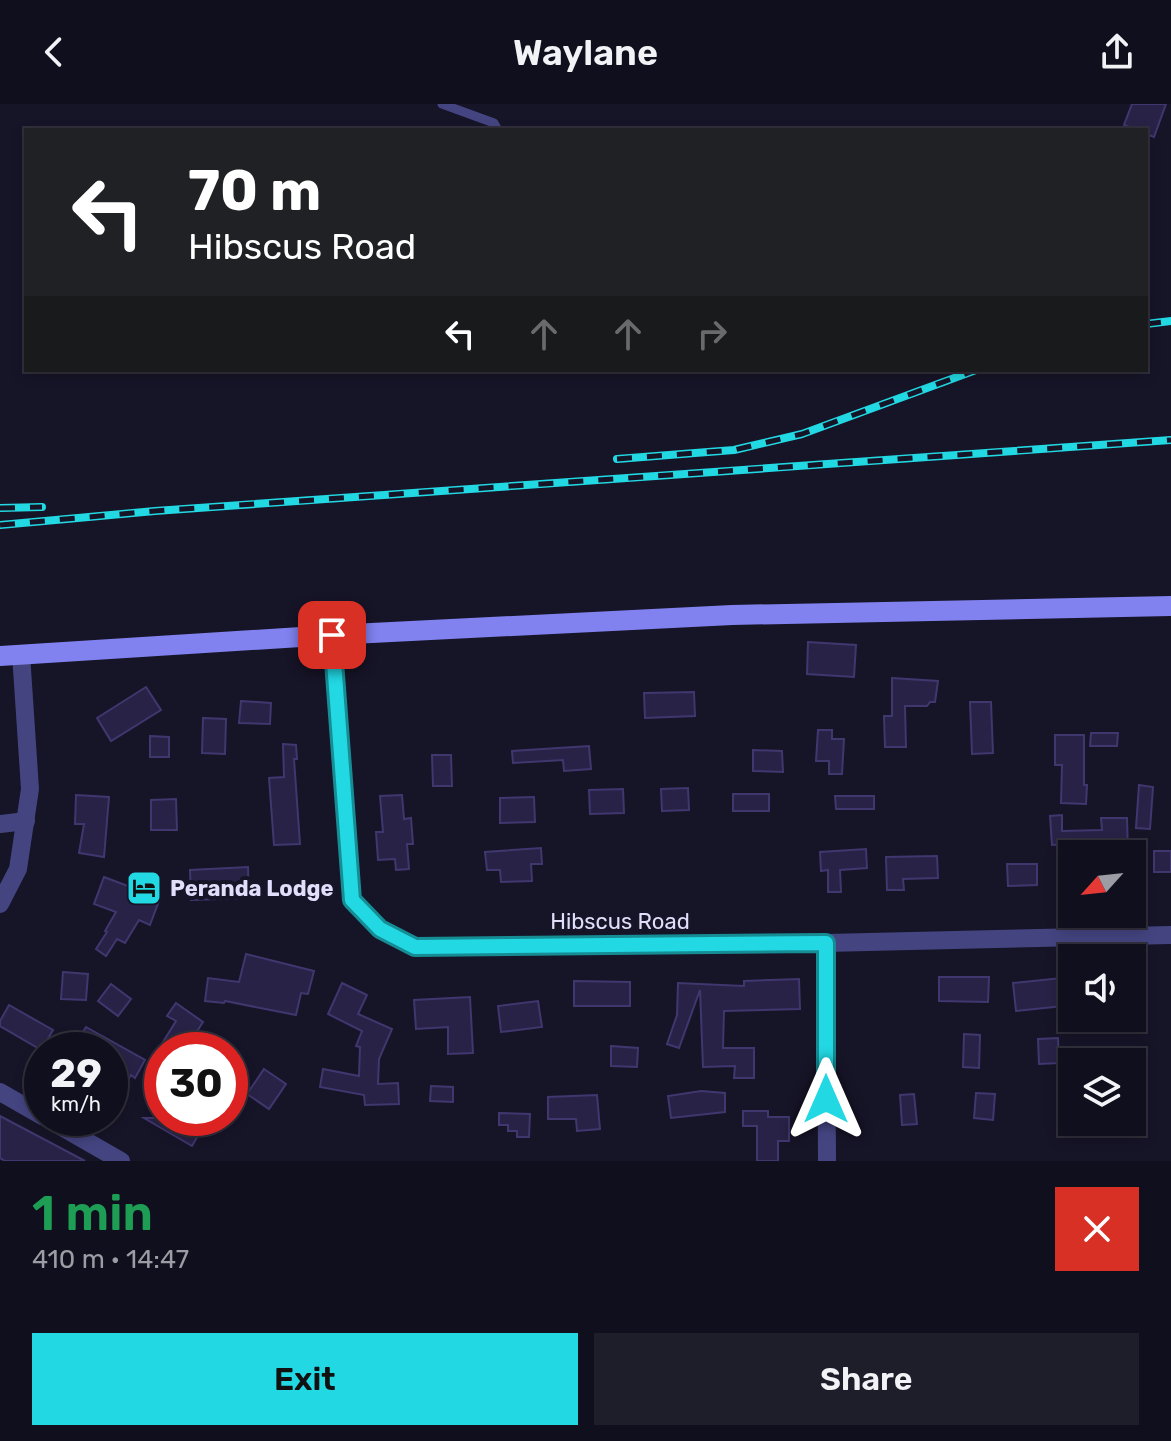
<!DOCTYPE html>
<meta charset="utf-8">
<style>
:root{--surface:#100f1d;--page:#1e1d2a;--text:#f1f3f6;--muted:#9c9ca4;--line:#302f3b;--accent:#22d8e3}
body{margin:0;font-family:Rubik,sans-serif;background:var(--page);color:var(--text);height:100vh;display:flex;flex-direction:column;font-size:30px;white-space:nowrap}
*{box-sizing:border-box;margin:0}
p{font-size:26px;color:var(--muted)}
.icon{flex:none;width:44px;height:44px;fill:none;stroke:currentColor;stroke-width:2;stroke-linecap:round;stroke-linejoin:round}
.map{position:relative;height:1057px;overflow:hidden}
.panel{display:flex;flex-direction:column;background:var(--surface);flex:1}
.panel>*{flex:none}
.banner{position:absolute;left:24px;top:24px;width:1124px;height:244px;border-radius:0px;box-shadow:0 4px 12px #0003,0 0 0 2px var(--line);background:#202124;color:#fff;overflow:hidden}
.needle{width:52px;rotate:243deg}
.controls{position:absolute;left:1058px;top:736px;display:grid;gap:16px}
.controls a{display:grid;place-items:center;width:88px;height:88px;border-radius:0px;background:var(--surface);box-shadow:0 4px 12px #0003,0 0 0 2px var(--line);font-size:40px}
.speed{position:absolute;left:24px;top:928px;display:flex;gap:16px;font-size:40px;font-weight:700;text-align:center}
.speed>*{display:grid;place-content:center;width:104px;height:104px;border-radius:50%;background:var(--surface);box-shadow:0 4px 12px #0003,0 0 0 2px var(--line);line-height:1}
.speed small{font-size:20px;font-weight:400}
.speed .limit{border:12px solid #d22;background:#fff;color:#111}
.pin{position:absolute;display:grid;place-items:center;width:68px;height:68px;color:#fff;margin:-34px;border-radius:16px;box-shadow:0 4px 12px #0006}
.me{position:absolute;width:88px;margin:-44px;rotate:0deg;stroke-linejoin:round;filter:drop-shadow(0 0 6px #0008)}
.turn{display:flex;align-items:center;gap:28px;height:168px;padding:0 32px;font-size:36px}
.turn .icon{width:104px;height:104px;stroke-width:2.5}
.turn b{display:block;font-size:56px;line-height:68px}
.lanes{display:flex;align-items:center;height:76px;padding:0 32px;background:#0003;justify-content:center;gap:40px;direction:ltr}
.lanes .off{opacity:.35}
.round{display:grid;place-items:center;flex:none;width:84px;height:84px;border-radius:0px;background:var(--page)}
.summary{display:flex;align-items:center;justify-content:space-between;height:136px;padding:0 32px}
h1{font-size:48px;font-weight:600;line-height:60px;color:#1e9e55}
.primary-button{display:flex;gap:16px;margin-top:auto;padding:16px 32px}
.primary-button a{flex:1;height:92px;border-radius:0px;background:var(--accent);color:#111;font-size:32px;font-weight:600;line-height:92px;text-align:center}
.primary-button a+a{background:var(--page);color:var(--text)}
header{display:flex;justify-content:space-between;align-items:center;height:104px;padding:0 32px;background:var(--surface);font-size:36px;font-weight:600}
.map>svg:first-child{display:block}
.building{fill:#282246;stroke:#40376f;stroke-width:2}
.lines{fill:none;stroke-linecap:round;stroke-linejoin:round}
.lane{stroke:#444481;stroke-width:9}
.street{stroke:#444481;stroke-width:18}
.secondary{stroke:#8182ef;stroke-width:20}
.rail-casing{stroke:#22d8e3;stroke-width:8}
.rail{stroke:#161427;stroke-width:5;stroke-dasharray:15;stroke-linecap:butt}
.route-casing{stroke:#168c94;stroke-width:20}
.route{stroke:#22d8e3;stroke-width:14}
.labels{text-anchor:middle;stroke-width:8;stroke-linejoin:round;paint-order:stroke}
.poi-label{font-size:22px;font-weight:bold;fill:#e0defb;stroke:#161427;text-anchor:start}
.street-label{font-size:22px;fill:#e0defb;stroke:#161427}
</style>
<header><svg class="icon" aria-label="back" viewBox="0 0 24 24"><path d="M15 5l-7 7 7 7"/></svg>Waylane<svg class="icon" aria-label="share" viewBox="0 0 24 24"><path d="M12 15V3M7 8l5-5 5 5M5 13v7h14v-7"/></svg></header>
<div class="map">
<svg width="1171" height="1057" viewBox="0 0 1171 1057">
<rect width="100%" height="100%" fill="#161427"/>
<g class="building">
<polygon points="1132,0 1166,0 1154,33 1146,30 1146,26 1137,26 1124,21"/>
<polygon points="808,538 856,541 854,573 807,570"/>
<polygon points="892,574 938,577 935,598 930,598 927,602 905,602 906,643 885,643 884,612 892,612"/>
<polygon points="146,583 161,606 111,637 97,614"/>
<polygon points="694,588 695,612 645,614 644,589"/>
<polygon points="241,597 271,599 270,620 239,619"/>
<polygon points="970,598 991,598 993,649 972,650"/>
<polygon points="203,614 226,615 225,650 202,649"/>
<polygon points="818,626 832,626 832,635 844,635 842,670 829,670 829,657 816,657"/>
<polygon points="1091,629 1118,629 1117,642 1090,642"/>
<polygon points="1055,631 1084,631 1084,681 1087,681 1086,700 1061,699 1062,661 1055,661"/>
<polygon points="150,632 169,633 169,653 150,653"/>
<polygon points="283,640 296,641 297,655 294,655 300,740 274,741 269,674 284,673"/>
<polygon points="589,642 591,665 564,667 563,656 513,659 512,647"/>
<polygon points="753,646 782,647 783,668 753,667"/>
<polygon points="432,651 451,651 452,682 433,682"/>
<polygon points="1139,681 1153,683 1150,725 1136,724"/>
<polygon points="688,684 689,706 662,707 661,685"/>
<polygon points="623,685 624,709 590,710 589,686"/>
<rect x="733" y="690" width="36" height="17"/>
<polygon points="76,691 109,693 104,753 79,749 84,720 75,720"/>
<polygon points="402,691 404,715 411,714 413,740 407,740 409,765 396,766 395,755 378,756 376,728 383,728 380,692"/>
<polygon points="835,692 874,692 874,705 836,705"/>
<polygon points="534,693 535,718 500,719 500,694"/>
<polygon points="176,695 177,726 151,726 151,696"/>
<polygon points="1062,711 1062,727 1102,726 1101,714 1127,714 1128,750 1068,750 1068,740 1052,741 1050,712"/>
<polygon points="541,744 542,760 531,760 532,777 501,778 500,766 487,766 485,748"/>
<polygon points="866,745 867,764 840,766 841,788 828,788 828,766 821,767 820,748"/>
<rect x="1154" y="747" width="17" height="21"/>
<polygon points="937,752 938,774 903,775 904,786 887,786 886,753"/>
<polygon points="1007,760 1037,760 1037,781 1008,782"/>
<polygon points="248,763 249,794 191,796 190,766"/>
<polygon points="104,773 160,794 150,821 139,816 125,839 117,835 106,852 96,845 107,828 105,827 116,808 94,800"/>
<polygon points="246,850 314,867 308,890 301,889 296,911 225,897 224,899 205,897 208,874 239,878"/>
<polygon points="1132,851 1142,851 1144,897 1132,897"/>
<polygon points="63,868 88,870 86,896 61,895"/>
<polygon points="939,873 989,873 988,898 939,897"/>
<polygon points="1071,873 1072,901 1016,907 1013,879"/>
<polygon points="799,875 800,905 724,907 723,944 754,944 754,974 734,974 735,962 703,963 700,886 679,944 667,940 677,911 678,879 744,882 744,877"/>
<polygon points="574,877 630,878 630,902 574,902"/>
<polygon points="342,879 367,891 358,910 392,925 379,955 378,980 398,979 399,1000 365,1001 364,991 320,983 323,965 359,972 360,943 356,942 362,927 328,910"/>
<polygon points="111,880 131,895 118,912 98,897"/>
<polygon points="470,893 473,949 448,950 448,923 416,925 414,896"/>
<polygon points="538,897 542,923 501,928 498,902"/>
<polygon points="176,899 203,918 185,946 158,946 176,917 167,912"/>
<polygon points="9,901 53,926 41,946 0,922 0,917"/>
<polygon points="86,923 145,956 135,974 131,971 124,983 110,975 110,946 72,946"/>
<polygon points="964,930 980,931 979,964 963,963"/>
<polygon points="1058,934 1059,959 1039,960 1038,935"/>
<polygon points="611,942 638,944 637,963 611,962"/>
<polygon points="264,965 286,980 269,1005 247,990"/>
<polygon points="431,982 453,983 453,998 430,997"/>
<polygon points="701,987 725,989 725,1008 671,1014 668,992"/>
<polygon points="976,989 995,990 993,1016 974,1014"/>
<polygon points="914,990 917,1020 902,1021 900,991"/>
<polygon points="597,991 600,1025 577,1027 576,1015 548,1015 548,993"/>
<polygon points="743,1007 768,1007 768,1013 789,1013 789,1037 778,1037 778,1057 757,1057 757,1022 743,1022"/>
<polygon points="499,1009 530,1010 529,1033 517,1033 517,1027 508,1027 508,1021 499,1021"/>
<polygon points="0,1012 85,1057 5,1057 0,1054"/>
<polygon points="144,1014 194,1014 205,1020 192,1042"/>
</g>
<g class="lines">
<polyline class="lane" points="442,0 494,19 498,26"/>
<g class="street">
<polyline points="332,531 352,796 380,825 415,843 826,839 1171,831"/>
<polyline points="0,720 26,717"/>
<polyline points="0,800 18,765 30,685 21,550"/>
<polyline points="826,839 827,1057"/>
<polyline points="0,988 42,1012"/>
<polyline points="46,1014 121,1057"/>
</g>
<polyline class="secondary" points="0,552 332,531 732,511 1171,502"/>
<defs>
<g id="rail">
<polyline points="1146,220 1171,217"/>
<polyline points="617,355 734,346 802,330 976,266"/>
<polyline points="0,404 42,403"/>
<polyline points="0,421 155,407 1171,336"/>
</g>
</defs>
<use href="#rail" class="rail-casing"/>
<use href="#rail" class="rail"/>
</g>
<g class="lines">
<defs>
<polyline id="route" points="332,531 352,796 380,825 415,843 826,839 826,995"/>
</defs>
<use href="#route" class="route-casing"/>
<use href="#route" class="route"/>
</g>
<defs>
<symbol id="hotel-square" viewBox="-11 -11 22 22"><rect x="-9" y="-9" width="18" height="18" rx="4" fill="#22d8e3" stroke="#161427"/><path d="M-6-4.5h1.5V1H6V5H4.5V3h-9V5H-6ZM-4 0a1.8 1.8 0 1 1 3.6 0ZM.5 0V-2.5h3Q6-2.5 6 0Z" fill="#111"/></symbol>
</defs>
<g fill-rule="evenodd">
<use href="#hotel-square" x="124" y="764" width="40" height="40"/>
</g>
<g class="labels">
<g class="poi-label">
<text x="170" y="792">Peranda Lodge</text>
</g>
<g class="street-label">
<text x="620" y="825">Hibscus Road</text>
</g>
</g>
</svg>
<div class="controls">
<a><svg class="needle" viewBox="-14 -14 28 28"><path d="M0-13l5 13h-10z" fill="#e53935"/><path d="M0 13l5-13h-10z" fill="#9c9ca4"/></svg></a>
<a><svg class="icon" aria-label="sound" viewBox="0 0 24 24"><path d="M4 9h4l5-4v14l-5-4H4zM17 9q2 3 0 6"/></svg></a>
<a><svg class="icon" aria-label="layers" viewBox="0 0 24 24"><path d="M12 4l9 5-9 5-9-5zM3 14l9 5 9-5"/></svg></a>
</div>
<div class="speed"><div>29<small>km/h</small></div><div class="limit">30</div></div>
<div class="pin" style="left:332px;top:531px;background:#d93025"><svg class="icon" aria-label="arrive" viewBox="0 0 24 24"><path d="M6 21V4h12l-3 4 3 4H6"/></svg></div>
<svg class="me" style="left:826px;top:995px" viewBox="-20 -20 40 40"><path d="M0-17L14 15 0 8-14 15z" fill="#22d8e3" stroke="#fff" stroke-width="4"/></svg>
<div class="banner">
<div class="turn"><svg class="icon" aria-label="left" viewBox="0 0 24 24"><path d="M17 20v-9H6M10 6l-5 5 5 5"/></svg><div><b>70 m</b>Hibscus Road</div></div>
<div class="lanes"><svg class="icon" aria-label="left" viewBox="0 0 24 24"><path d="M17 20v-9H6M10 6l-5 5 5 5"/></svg><svg class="icon off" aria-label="ahead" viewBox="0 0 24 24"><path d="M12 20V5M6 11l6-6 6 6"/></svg><svg class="icon off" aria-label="ahead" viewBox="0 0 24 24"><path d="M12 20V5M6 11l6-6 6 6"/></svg><svg class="icon off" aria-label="right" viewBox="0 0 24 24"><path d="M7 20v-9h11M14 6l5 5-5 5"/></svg></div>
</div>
</div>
<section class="panel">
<div class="summary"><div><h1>1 min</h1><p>410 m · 14:47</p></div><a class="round" style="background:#d93025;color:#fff"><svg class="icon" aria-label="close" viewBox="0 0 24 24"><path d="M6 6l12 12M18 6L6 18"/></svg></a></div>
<div class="primary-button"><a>Exit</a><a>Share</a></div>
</section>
